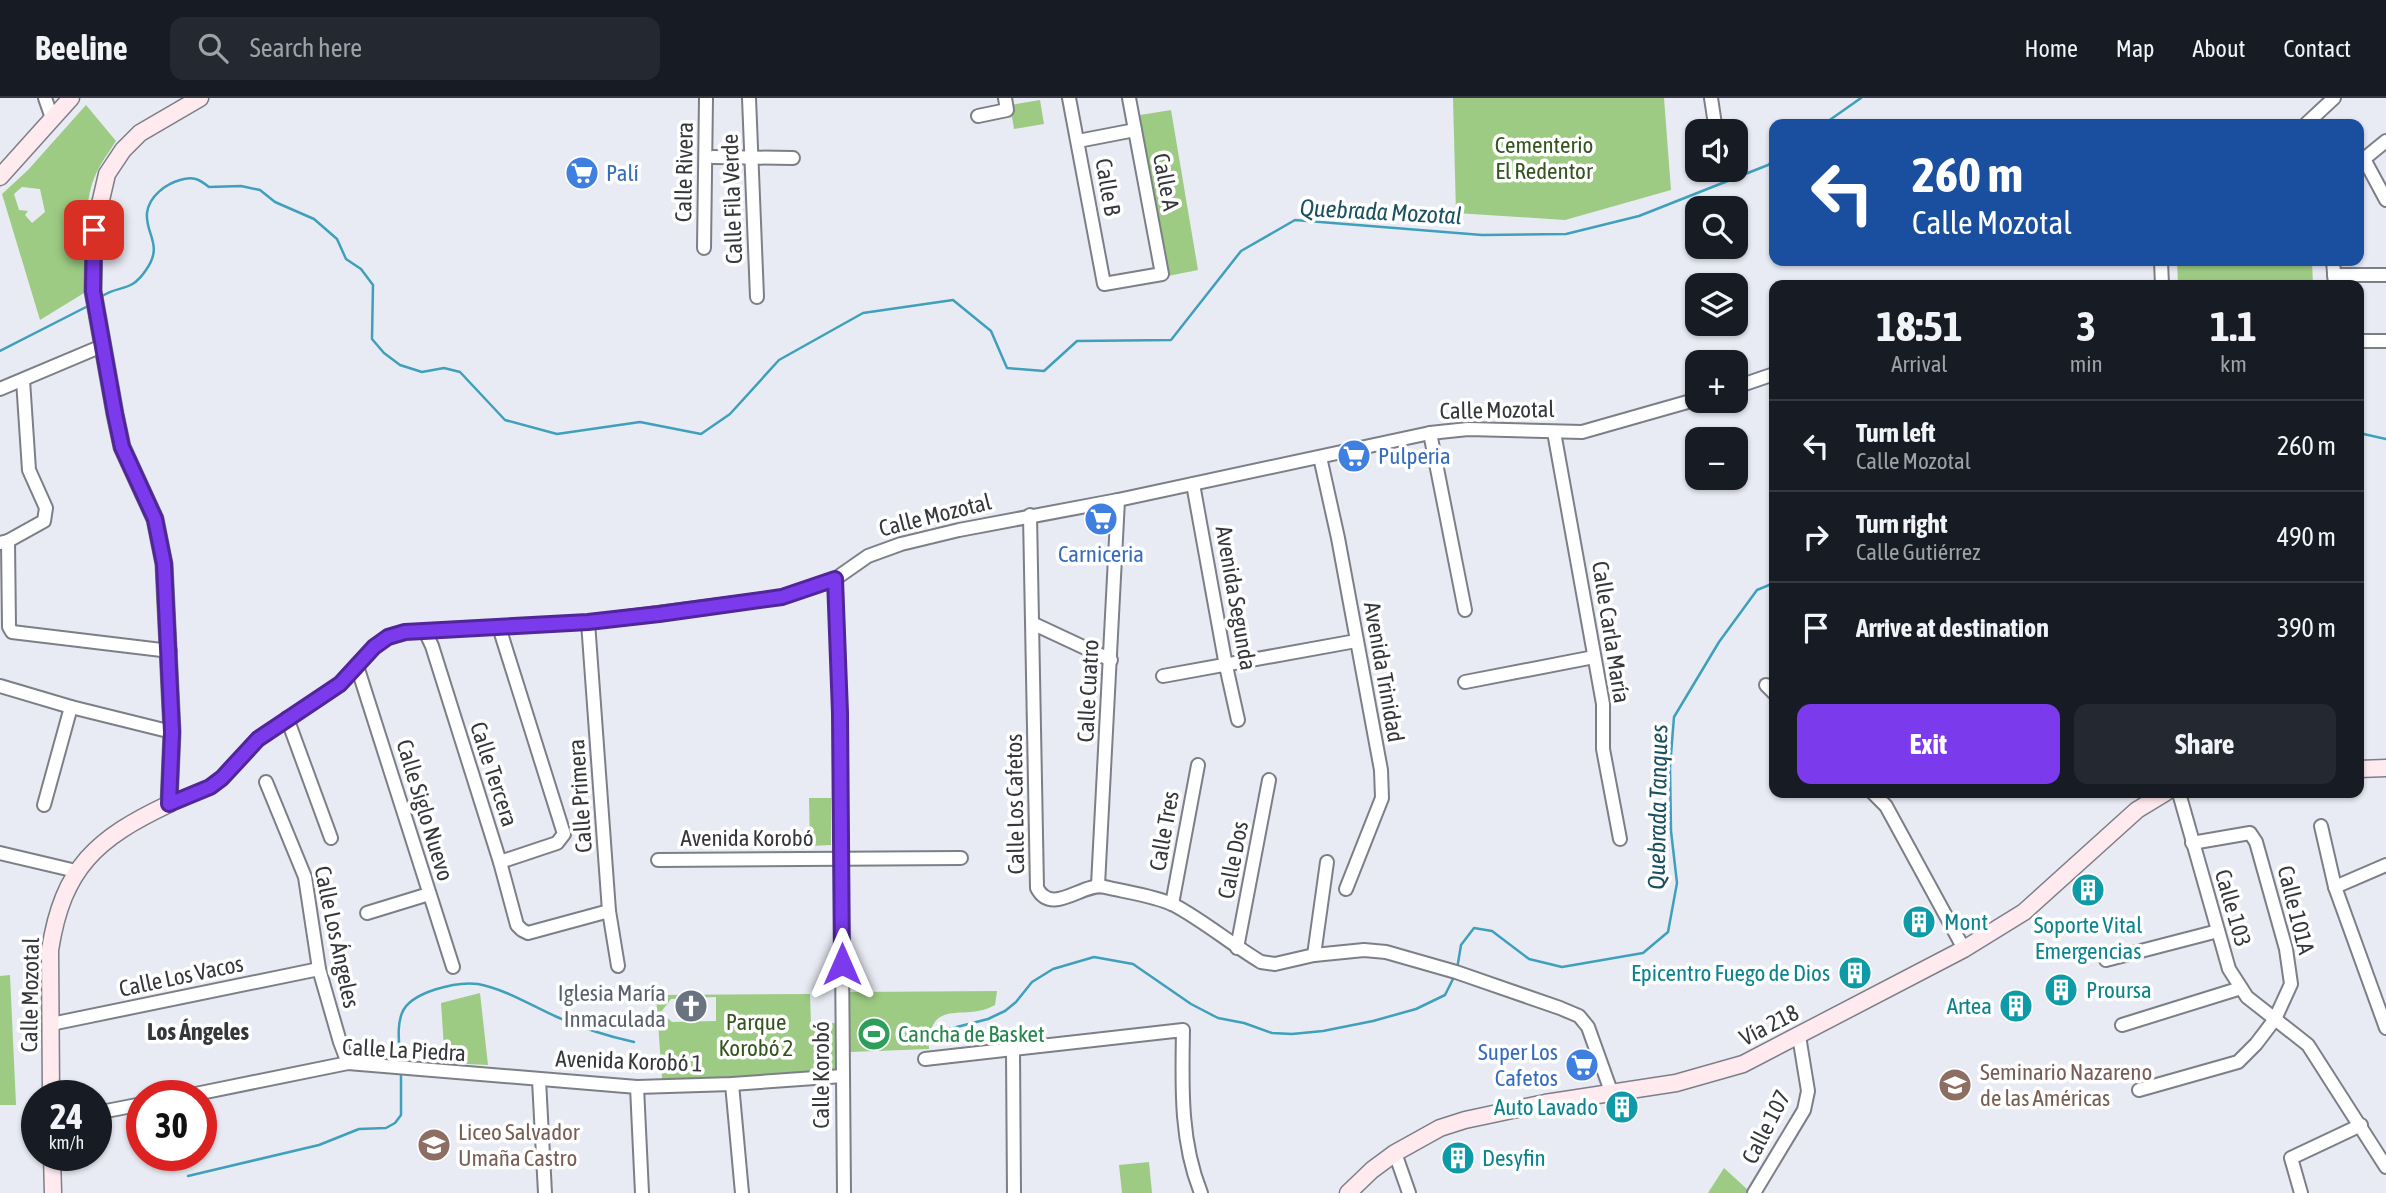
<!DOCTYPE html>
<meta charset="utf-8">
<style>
:root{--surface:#171b24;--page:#242831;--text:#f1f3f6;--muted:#9ea1a6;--line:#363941;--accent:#7c3aed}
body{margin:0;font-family:"Asap Condensed",sans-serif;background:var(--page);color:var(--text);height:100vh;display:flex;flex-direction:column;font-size:26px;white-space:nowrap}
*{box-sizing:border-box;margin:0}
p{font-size:23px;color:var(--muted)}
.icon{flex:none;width:38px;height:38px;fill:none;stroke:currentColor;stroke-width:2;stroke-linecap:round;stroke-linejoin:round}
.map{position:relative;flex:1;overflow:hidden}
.side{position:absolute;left:1769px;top:182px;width:595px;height:518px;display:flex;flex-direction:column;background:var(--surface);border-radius:14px;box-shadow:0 2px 5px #0004}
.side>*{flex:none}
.banner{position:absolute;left:1769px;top:21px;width:595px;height:147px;border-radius:14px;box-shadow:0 2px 5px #0004;background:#1a4fa0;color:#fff;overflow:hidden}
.tools{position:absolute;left:1685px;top:21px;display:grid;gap:14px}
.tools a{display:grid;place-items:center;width:63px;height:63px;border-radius:14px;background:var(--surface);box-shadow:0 2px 5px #0004;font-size:35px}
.speed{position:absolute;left:21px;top:982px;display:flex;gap:14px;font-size:35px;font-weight:700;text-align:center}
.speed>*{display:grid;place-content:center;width:91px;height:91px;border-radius:50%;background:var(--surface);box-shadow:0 2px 5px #0004;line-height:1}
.speed small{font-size:18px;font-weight:400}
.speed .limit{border:10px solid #d22;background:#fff;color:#111}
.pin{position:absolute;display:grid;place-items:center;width:60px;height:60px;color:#fff;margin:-30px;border-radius:14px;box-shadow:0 4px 10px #0006}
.me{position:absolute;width:77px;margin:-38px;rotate:0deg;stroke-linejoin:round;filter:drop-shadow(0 0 5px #0008)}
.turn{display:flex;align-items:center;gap:24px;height:147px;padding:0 28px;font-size:32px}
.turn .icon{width:91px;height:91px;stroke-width:2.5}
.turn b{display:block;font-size:49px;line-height:60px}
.eta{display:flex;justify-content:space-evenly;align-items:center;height:119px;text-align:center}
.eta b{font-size:42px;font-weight:700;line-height:49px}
.cta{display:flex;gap:14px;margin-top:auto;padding:14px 28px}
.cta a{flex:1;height:80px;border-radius:14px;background:var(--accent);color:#fff;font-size:28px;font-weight:700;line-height:80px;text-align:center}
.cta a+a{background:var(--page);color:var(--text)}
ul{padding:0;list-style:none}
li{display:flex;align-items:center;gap:21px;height:91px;padding:0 28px;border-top:2px solid var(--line)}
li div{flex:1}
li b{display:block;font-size:26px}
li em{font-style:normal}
header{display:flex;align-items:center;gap:42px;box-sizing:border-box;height:98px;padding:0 35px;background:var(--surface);border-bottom:2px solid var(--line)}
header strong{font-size:33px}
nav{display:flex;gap:38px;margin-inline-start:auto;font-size:24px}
.search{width:490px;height:63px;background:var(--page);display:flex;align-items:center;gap:18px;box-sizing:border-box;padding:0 24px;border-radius:14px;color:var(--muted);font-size:26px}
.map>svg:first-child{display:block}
.green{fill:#9dcb83;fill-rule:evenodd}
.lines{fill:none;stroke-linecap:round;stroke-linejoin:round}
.stream{stroke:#3ea0bb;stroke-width:2.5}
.street-casing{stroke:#7d7f87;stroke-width:16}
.secondary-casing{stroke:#7d7f87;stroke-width:19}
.street{stroke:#fff;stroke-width:12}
.secondary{stroke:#ffeaef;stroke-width:16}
.route-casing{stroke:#51269a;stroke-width:18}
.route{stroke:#7c3aed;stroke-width:12}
.labels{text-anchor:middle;stroke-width:7;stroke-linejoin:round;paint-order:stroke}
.park-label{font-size:23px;fill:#33541d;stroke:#fff}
.street-label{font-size:23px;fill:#36373a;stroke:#fff}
.shop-label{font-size:23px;fill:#366cbe;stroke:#fff;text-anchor:start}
.culture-label{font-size:23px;fill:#0d838f;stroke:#fff;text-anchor:start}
.worship-label{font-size:23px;fill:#5b616d;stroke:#fff;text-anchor:end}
.leisure-label{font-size:23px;fill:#27864d;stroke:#fff;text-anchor:start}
.education-label{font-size:23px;fill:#785e54;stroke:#fff;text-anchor:start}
.water-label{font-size:24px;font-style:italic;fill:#1a505f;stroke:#fff}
.neighbourhood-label{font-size:24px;font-weight:bold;fill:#36373a;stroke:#fff}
</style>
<header>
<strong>Beeline</strong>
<div class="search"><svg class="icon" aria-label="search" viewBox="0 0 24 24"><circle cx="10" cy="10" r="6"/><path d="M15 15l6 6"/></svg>Search here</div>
<nav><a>Home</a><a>Map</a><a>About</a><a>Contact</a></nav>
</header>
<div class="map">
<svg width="2386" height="1095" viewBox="0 0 2386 1095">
<rect width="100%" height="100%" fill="#e9ebf4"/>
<g class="green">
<polygon points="1453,0 1664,0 1671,92 1565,122 1456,115"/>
<polygon points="1040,2 1044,26 1014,31 1010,7"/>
<path d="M86,7L116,43C107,57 97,70 92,86C82,120 85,160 84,195L40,222L2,96L28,72ZM22,89L40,91L45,114L32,125L25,117L28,113L19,112L14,96Z"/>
<polygon points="1171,12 1198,172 1168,178 1140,17"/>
<polygon points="2177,163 2312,163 2313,187 2178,187"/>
<polygon points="831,700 831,747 810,748 809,700"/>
<polygon points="10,877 16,1007 0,1007 0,878"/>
<path d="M997,893L995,907C964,925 929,897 929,951L850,954L849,894Z"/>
<polygon points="480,895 488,967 445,965 441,905"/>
<path d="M810,896L811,926L836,925L837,968L831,975L662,981L656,897ZM716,899V923L672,924L661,914L671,901Z"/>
<polygon points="1149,1064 1152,1095 1122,1095 1119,1067"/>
<polygon points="1724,1070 1748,1092 1747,1095 1708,1095"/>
</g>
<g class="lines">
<g class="stream">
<polyline points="1824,26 1861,0"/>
<path d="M101,199C119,186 130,196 146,172C164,147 145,136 147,115C149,98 166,86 180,82C193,78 199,81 209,89L241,88L260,92L275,104L314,121L337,141L346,161L361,171L373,187L372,241L384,255L400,267L422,274L444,270L460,274L505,322L557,336L640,324L701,336L730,316L779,262L863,215L953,202L991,233L1007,270L1044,273L1077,243L1171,242L1241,153L1295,122L1482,137L1566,136L1639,118L1768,67L1774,62"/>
<polyline points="0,253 90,207"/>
<polyline points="2359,335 2386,341"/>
<polyline points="1457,871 1461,847 1474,830 1492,833 1529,861 1562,869 1643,855 1668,834 1677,785 1671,733 1670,669 1674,619 1719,544 1757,492 1774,485"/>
<polyline points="931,939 945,932 988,921 1005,913 1016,904 1032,884 1053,871 1094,859 1133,866 1191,906 1218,920 1244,925 1272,935 1292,936 1323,933 1373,923 1416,911 1445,897 1455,877"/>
<path d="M400,964C400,948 396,930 402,915C410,894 457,883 478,886C505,891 532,908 557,919C582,930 607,938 634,944"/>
<polyline points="188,1078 319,1047 359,1031 386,1030 395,1025 401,1017 401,974"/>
</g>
<defs>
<g id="street">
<polyline points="45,0 52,20"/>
<polyline points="749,0 757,199"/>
<polyline points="1069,0 1104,186 1162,176 1129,0"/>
<polyline points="1711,0 1716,33"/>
<polyline points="978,18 1007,12 1005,0"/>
<polyline points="2306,26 2334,0"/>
<polyline points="1078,43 1135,32"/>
<polyline points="713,59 793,60"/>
<polyline points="2364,61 2386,102"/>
<polyline points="2359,65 2386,43"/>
<polyline points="704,150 706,0"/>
<polyline points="2161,163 2162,187"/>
<polyline points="2333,163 2335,187"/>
<polyline points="2334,177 2386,177"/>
<polyline points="2359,243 2386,243"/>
<polyline points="1736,289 1774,276"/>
<polyline points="0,291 102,248"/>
<polyline points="1554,334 1603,606 1603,651 1620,741"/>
<polyline points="1430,335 1465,512"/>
<polyline points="1320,359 1338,440 1381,672 1382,700 1346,791"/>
<polyline points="1193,386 1226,568 1238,622"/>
<path d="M1030,417L1037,790C1052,819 1084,783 1105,789C1126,794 1156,798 1174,807C1204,823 1231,846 1261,864L1275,866L1314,857L1364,852L1386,854L1456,874L1560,910L1579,918L1588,929L1612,996"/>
<polyline points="8,443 9,529 12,534 170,553"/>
<polyline points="0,445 8,443 44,423 46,410 29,372 23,282"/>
<polyline points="835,481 840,616 844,1095"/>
<polyline points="588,524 609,813 618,868"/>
<polyline points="1034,526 1111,562"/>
<polyline points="499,529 564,736 557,745 500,764"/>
<polyline points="425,533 432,548 500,764 517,827 522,832 528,835 609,813"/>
<polyline points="357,568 453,869"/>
<polyline points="1163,578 1356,543"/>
<polyline points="1465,584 1594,559"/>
<polyline points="1766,587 1774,595"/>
<polyline points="0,588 71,609 172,634"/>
<polyline points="287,620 331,740"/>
<polyline points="266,684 305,779 319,871 340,944 348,965"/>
<polyline points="1873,695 1886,708 1964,851"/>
<polyline points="2179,695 2229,871 2247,899 2308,947 2386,1069"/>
<polyline points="169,706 210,689 222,680 258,641 340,586 374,549 388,539 405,534 588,524 782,499 835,481 868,458 901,446 959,432 1118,402 1430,335 1468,331 1582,334 1698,301"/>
<polyline points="44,707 71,609"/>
<polyline points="2321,728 2335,789 2386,930"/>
<polyline points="0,755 76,773"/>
<polyline points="658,762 961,760"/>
<polyline points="1098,787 1118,402"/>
<polyline points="2335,789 2386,767"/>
<polyline points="1172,806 1198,667"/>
<polyline points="367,815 429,796"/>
<polyline points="1237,850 1269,682"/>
<polyline points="1314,857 1327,764"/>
<polyline points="2106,862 2218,833"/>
<polyline points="51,926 319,871"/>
<polyline points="2122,927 2241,890"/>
<polyline points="1013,952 1014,1095"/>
<path d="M925,961L1183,932C1182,988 1180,1043 1201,1095"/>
<polyline points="539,982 545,1095"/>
<polyline points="732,986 742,1095"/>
<polyline points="637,989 642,1095"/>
<polyline points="2139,992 2238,964 2256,946 2275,921 2291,886 2286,851 2256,744 2250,735 2192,745"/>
<polyline points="186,998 348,965 637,989 732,986 843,978"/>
<polyline points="96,1015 142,1006"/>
<polyline points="1395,1055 1409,1095"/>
<polyline points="1754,1095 1804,1012 1808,993 1799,938"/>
<polyline points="2301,1095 2291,1060 2361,1027"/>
</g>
<g id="secondary">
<polyline points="0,79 71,0"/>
<polyline points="2359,671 2386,670"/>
<path d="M51,998L50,852C63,769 97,740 169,706L172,634L164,466L155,421L122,349L115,316L93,193L94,132L107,76L123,52L140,35L200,0"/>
<polyline points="52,1057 53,1095"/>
<polyline points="1348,1095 1372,1072 1395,1055 1440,1030 1465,1022 1545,1005 1676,985 1743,966 1964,851 2024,814 2137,712 2165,695"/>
</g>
</defs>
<use href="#street" class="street-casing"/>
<use href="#secondary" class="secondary-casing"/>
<use href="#street" class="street"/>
<use href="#secondary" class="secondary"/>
</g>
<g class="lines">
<defs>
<polyline id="route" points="94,132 93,193 115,316 122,349 155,421 164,466 172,634 169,706 210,689 222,680 258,641 340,586 374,549 388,539 405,534 588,524 659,516 782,499 835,481 840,615 842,866"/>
</defs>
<use href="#route" class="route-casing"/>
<use href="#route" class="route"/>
</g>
<defs>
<symbol id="supermarket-disc" viewBox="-11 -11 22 22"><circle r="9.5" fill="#3f7fe0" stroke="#fff"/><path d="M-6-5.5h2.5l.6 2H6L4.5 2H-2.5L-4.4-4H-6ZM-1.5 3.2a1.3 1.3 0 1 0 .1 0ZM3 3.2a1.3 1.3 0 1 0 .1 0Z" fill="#fff"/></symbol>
<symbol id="building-disc" viewBox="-11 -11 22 22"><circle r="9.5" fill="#0f9aa8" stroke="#fff"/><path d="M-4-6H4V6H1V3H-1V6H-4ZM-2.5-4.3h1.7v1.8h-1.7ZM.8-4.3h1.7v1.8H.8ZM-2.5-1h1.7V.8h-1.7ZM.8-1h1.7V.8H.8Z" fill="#fff"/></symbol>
<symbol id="church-disc" viewBox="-11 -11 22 22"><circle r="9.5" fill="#6b7280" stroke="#fff"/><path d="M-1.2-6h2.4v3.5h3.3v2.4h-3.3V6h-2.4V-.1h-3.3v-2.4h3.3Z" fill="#fff"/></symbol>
<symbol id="stadium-disc" viewBox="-11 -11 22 22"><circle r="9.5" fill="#2e9e5b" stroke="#fff"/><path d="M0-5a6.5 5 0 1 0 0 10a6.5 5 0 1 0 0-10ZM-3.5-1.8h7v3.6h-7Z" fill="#fff"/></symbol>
<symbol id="university-disc" viewBox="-11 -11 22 22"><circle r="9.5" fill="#8d6e63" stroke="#fff"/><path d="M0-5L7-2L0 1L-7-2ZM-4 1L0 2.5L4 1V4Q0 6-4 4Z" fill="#fff"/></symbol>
<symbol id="school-disc" viewBox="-11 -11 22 22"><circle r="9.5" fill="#8d6e63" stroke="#fff"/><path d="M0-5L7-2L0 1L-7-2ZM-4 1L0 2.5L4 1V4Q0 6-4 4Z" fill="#fff"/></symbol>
</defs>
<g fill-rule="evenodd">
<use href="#supermarket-disc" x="563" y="56" width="38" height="38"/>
<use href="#supermarket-disc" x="1335" y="339" width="38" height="38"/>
<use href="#supermarket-disc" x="1082" y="402" width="38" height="38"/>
<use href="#building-disc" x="2069" y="773" width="38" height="38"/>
<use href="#building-disc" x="1900" y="805" width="38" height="38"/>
<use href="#building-disc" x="1836" y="856" width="38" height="38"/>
<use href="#building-disc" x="2042" y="873" width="38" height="38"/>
<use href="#church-disc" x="672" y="889" width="38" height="38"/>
<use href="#building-disc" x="1997" y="889" width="38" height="38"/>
<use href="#stadium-disc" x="855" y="917" width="38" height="38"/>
<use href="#supermarket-disc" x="1563" y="948" width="38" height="38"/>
<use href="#university-disc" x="1936" y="968" width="38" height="38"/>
<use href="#building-disc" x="1603" y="990" width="38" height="38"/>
<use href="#school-disc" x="415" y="1028" width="38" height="38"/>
<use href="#building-disc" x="1439" y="1041" width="38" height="38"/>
</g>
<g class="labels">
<g class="park-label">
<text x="1544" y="55">Cementerio<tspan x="1544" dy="26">El Redentor</tspan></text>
<text x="756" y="932">Parque<tspan x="756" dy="26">Korobó 2</tspan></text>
</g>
<g class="street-label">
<text transform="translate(684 74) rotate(-89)" y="8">Calle Rivera</text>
<text transform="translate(1166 84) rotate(79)" y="8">Calle A</text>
<text transform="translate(1108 89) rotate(80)" y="8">Calle B</text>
<text transform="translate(732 101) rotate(-92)" y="8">Calle Fila Verde</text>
<text transform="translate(1497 312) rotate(-1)" y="8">Calle Mozotal</text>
<text transform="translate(935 417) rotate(-14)" y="8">Calle Mozotal</text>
<text transform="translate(1236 500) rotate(80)" y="8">Avenida Segunda</text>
<text transform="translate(1611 534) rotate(81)" y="8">Calle Carla María</text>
<text transform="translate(1384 574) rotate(80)" y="8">Avenida Trinidad</text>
<text transform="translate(1088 593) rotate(-87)" y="8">Calle Cuatro</text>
<text transform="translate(494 676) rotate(72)" y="8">Calle Tercera</text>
<text transform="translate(580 698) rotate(-94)" y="8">Calle Primera</text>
<text transform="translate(1015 706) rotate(-91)" y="8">Calle Los Cafetos</text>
<text transform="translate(425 712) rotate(73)" y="8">Calle Siglo Nuevo</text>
<text transform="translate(1164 733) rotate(-80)" y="8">Calle Tres</text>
<text x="747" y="748">Avenida Korobó</text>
<text transform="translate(1233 762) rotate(-79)" y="8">Calle Dos</text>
<text transform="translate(2233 810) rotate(74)" y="8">Calle 103</text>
<text transform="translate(2296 812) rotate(76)" y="8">Calle 101A</text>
<text transform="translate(337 839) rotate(78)" y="8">Calle Los Ángeles</text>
<text transform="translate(181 878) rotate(-12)" y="8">Calle Los Vacos</text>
<text transform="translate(30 897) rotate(-89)" y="8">Calle Mozotal</text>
<text transform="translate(1769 927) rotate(-27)" y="8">Vía 218</text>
<text transform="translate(404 952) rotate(3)" y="8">Calle La Piedra</text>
<text transform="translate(629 963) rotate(2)" y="8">Avenida Korobó 1</text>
<text transform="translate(821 977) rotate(-90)" y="8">Calle Korobó</text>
<text transform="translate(1766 1029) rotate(-63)" y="8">Calle 107</text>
</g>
<g class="shop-label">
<text x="606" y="83">Palí</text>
<text x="1378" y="366">Pulperia</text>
<text x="1101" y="464" text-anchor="middle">Carniceria</text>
<text x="1558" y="962" text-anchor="end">Super Los<tspan x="1558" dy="26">Cafetos</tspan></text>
</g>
<g class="culture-label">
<text x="1944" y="832">Mont</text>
<text x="2088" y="835" text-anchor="middle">Soporte Vital<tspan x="2088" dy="26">Emergencias</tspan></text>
<text x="1830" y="883" text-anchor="end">Epicentro Fuego de Dios</text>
<text x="2086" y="900">Proursa</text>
<text x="1992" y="916" text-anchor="end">Artea</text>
<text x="1598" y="1017" text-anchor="end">Auto Lavado</text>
<text x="1482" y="1068">Desyfin</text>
</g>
<g class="worship-label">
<text x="666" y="903">Iglesia María<tspan x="666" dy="26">Inmaculada</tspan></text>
</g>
<g class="leisure-label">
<text x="898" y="944">Cancha de Basket</text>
</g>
<g class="education-label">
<text x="1980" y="982">Seminario Nazareno<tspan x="1980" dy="26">de las Américas</tspan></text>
<text x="458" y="1042">Liceo Salvador<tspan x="458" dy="26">Umaña Castro</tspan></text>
</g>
<g class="water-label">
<text transform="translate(1381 114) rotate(3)" y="8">Quebrada Mozotal</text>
<text transform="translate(1658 709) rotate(-89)" y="8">Quebrada Tanques</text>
</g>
<g class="neighbourhood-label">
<text x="198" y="942">Los Ángeles</text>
</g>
</g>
</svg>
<div class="tools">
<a><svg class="icon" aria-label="sound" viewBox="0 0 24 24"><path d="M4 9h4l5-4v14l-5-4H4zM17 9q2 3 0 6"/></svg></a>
<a><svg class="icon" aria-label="search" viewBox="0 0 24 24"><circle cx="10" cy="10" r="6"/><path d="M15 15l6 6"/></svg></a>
<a><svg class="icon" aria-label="layers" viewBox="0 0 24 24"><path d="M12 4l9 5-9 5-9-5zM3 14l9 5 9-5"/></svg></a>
<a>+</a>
<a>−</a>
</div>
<div class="speed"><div>24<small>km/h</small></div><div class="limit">30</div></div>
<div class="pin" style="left:94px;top:132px;background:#d93025"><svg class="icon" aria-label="arrive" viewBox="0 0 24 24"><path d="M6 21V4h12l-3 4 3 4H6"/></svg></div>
<svg class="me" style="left:842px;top:866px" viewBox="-20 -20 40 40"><path d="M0-17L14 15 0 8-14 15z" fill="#7c3aed" stroke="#fff" stroke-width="4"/></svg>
<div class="banner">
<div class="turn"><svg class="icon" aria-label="left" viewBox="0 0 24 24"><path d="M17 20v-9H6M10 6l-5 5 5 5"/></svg><div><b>260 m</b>Calle Mozotal</div></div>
</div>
<section class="side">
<div class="eta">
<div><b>18:51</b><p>Arrival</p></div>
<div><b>3</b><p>min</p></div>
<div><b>1.1</b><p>km</p></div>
</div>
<ul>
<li><svg class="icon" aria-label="left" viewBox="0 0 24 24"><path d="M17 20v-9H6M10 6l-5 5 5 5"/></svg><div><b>Turn left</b><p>Calle Mozotal</p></div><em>260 m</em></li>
<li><svg class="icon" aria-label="right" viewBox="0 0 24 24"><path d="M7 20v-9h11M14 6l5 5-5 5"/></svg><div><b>Turn right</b><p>Calle Gutiérrez</p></div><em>490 m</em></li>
<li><svg class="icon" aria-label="arrive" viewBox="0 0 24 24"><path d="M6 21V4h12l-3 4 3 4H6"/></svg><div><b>Arrive at destination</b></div><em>390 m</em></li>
</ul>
<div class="cta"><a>Exit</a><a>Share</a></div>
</section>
</div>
